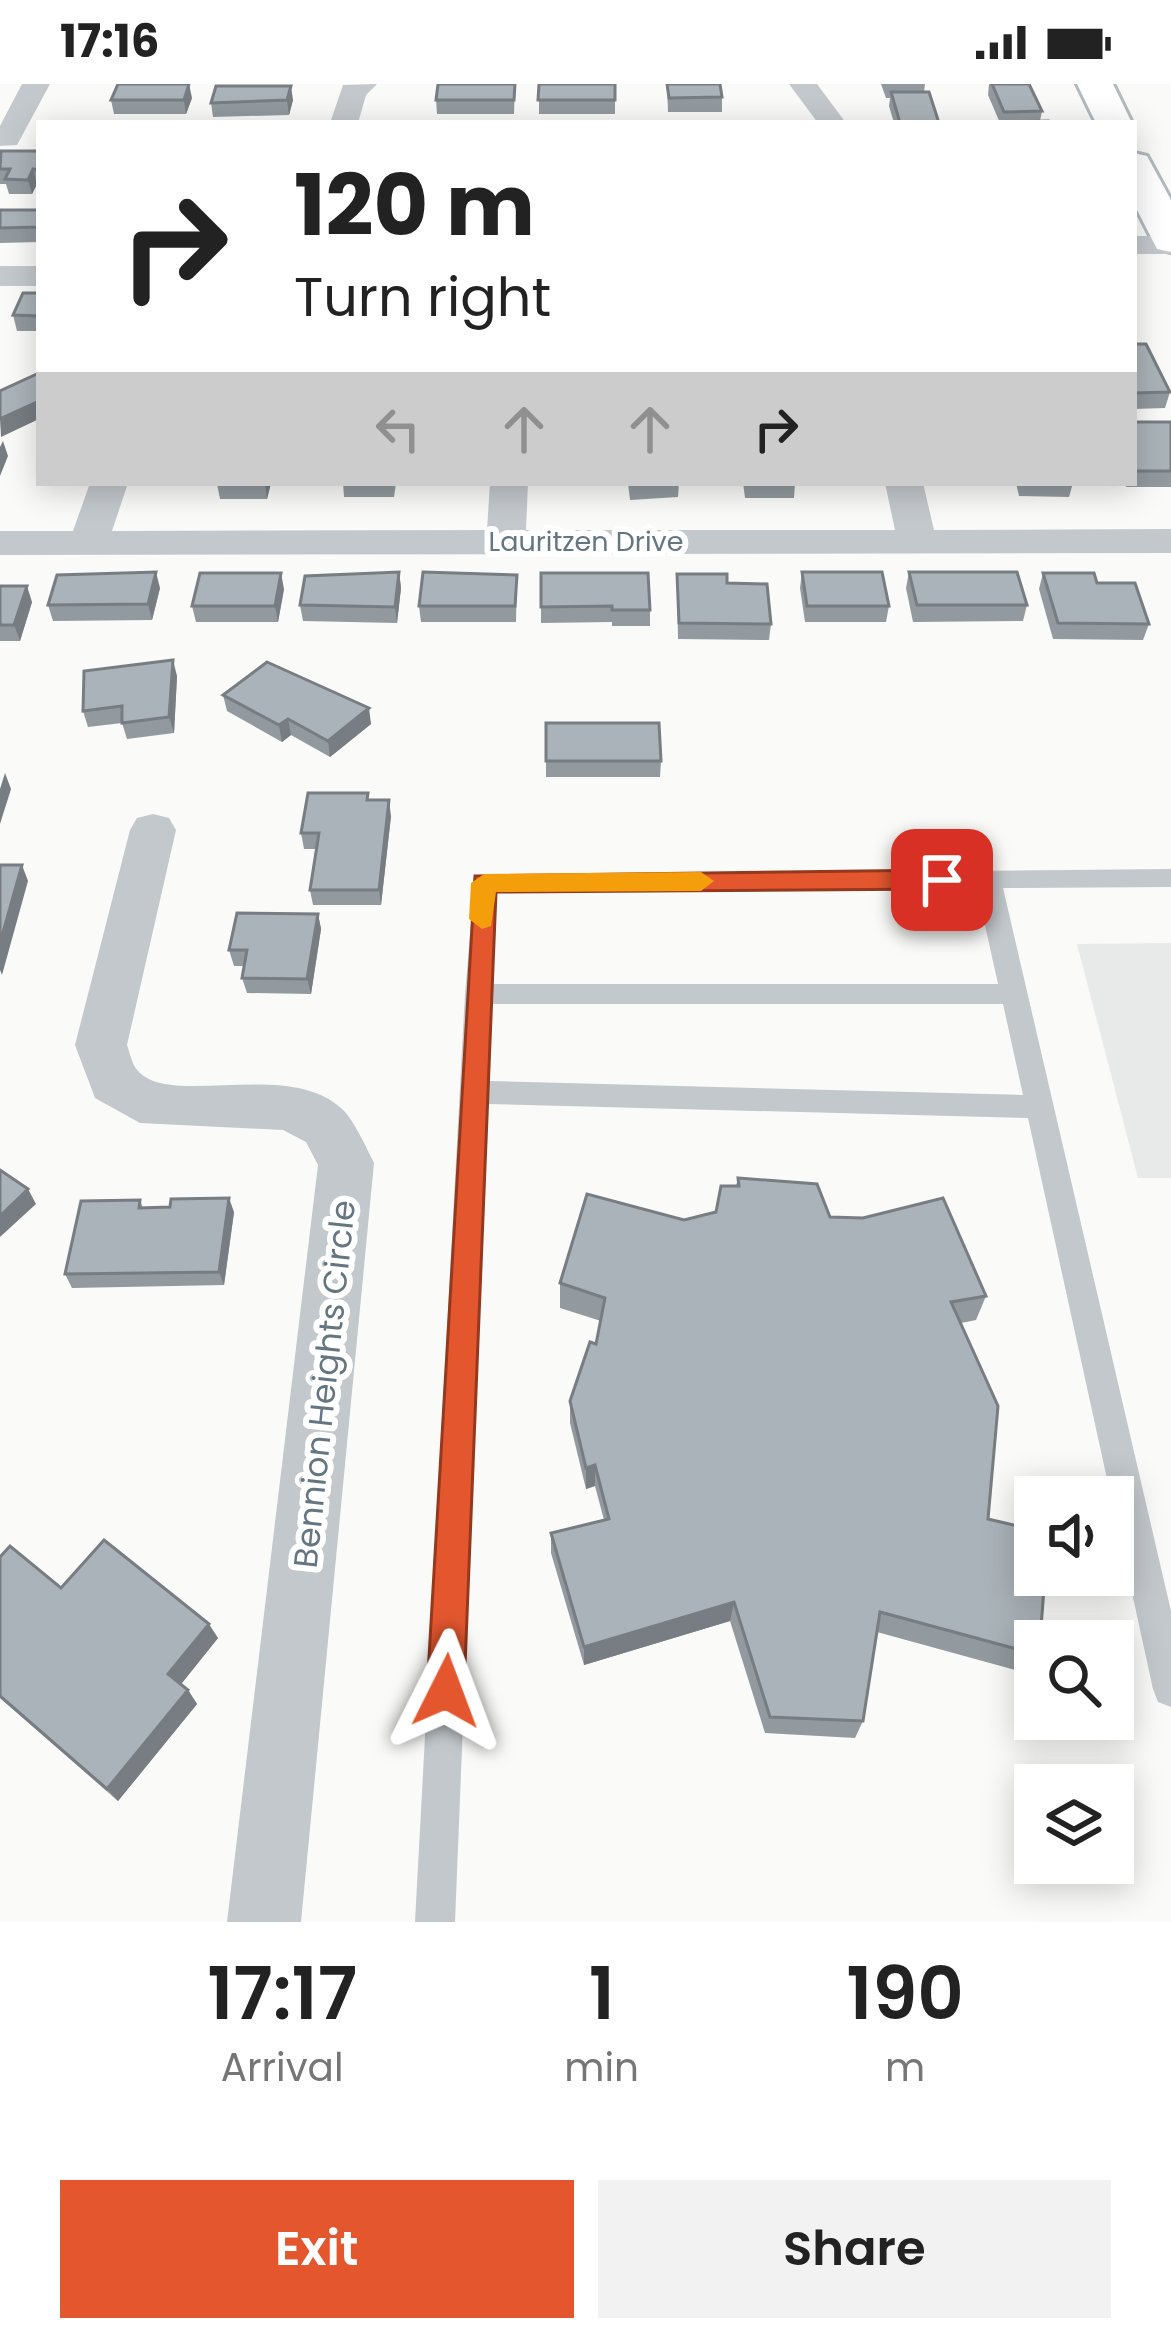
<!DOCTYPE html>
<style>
:root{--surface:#fff;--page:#f2f2f2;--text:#222;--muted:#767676;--accent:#e4572e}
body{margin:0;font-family:Poppins,sans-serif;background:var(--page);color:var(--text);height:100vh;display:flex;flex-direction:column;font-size:45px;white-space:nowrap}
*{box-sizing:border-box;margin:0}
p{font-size:39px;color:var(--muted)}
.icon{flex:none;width:66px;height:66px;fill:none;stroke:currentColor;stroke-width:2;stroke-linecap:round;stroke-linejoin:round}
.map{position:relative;height:1838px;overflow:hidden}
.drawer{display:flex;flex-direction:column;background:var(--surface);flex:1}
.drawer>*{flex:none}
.banner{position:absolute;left:36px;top:36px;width:1101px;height:366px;border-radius:0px;box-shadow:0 6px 30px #0003;background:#fff;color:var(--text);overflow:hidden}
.buttons{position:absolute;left:1014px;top:1392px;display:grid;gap:24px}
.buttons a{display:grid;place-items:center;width:120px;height:120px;border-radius:0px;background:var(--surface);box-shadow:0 6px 30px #0003;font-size:60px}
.pin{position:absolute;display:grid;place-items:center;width:102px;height:102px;color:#fff;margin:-51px;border-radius:24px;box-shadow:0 6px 18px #0006}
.me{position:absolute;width:132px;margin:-66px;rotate:3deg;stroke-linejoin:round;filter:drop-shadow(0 0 9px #0008)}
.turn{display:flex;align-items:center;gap:42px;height:252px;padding:0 60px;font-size:54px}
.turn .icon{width:156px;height:156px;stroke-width:2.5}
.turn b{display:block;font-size:84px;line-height:102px}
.lanes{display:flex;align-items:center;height:114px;padding:0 60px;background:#0003;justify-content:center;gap:60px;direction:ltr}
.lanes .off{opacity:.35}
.eta{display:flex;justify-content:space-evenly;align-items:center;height:204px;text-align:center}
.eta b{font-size:72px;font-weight:600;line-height:84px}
.primary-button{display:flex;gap:24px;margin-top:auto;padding:24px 60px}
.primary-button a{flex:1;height:138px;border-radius:0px;background:var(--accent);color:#fff;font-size:48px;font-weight:600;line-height:138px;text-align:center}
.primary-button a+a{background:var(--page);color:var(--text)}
.status{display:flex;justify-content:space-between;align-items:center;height:84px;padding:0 60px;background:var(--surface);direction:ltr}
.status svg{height:33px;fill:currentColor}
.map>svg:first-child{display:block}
.built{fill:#e8e9e9}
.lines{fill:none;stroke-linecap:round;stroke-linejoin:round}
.secondary-casing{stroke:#b3babf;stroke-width:6}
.service{fill:#c3c8cc;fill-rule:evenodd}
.minor{fill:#c3c8cc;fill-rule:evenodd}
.secondary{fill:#fff;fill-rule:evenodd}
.wall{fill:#929a9f}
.shaded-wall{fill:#777d82}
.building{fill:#aab3b9;stroke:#777d82;stroke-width:3}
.route{fill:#e4572e;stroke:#94391e;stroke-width:3}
.slow{fill:#f59e0b}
.labels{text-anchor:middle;stroke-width:12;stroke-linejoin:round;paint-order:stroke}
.far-street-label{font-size:27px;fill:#657683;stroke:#fff}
.street-label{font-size:33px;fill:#657683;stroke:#fff}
</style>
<div class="status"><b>17:16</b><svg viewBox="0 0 49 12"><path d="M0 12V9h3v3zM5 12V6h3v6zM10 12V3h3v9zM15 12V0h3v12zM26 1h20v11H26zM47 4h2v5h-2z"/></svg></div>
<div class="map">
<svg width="1171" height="1838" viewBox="0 0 1171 1838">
<rect width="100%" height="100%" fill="#fafaf8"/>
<polygon class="built" points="1171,859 1171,1094 1138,1094 1077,860"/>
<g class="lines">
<defs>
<g id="secondary">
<polygon points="1077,0 1113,0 1132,39 1096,39"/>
<polygon points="1134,69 1147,72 1171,116 1171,168 1157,165 1134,120"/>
</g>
</defs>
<use href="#secondary" class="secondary-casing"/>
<path class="service" d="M1171,785V803L1003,804L1171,1527V1623L1158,1618L1153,1605L1028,1034L488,1020L455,1838H415L465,910L475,792ZM977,805L998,900H493L496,808ZM492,920H1003L1023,1011L489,997Z"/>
<g class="minor">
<polygon points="22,0 50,0 17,61 0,62 0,42"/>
<polygon points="377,0 366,11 358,39 330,39 343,1"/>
<polygon points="789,0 817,0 846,39 818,39"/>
<rect x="1134" y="152" width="37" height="18"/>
<rect x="0" y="182" width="39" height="20"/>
<polygon points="90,399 128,399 112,447 487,446 490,399 528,399 526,446 895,446 885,399 923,399 934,446 1171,445 1171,469 0,471 0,447 73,447"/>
<path d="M153,730L169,734L176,746L127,961C130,969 132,981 138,987C172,1025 295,972 346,1029C357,1043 366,1063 374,1079L301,1838H227L318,1081L306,1058L283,1046L140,1039L95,1014L75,961L130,746L137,734Z"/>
</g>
<use href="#secondary" class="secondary"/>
</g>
<g class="wall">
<polygon points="515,0 514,30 437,30 436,16"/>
<rect x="539" y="0" width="76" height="30"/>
<polygon points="667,0 722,13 722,28 668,28"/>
<polygon points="881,0 925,0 924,8 939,39 894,39 889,22 890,14 886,14"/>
<polygon points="989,0 1029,0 1042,27 1040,37 1048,39 1000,39 988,11"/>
<polygon points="192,14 186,30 114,30 111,16"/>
<polygon points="293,16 289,31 213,33 211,19"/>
<polygon points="39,67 39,100 37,100 32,110 9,110 6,100 0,100 0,68"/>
<polygon points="0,126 39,126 39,158 0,159"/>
<polygon points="39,209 39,247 17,247 13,231"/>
<polygon points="1134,260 1170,308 1165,324 1134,325"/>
<polygon points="1134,338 1171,338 1171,403 1126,403 1125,399 1134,399"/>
<polygon points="271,399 267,415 220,415 217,400"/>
<polygon points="343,399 396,399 394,413 344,413"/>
<polygon points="628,399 679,399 678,413 630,416"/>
<polygon points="743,399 795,399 794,414 745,414"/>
<polygon points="1016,399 1073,399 1069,413 1019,412"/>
<polygon points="399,488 401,504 397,539 303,537 300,521"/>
<polygon points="802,488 889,522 886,538 805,538 800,504"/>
<polygon points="909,488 1027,521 1023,537 913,538 906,504"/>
<polygon points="541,489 650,526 650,542 612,542 612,538 541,539"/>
<polygon points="1043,489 1097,499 1149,540 1143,556 1053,555 1039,505"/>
<polygon points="677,490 727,499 771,540 769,556 678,555"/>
<polygon points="517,491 516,538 421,538 419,522"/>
<polygon points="0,502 32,518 20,557 0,557"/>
<polygon points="160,504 152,536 53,537 48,521"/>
<polygon points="284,505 278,538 196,538 192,522"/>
<polygon points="177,592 174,649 127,655 122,639 88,643 83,627"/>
<polygon points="223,611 371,640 330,673 291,651 282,658 227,627"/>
<polygon points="546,639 661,677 660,693 546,693"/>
<polygon points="369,716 391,732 381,821 313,821 310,806 316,765 304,765 301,749"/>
<polygon points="318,830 321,845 311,910 247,909 242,894 245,882 234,882 229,866"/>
<polygon points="738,1094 830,1133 986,1212 976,1236 961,1239 988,1435 1035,1557 1035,1577 1026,1589 877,1548 863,1637 855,1654 765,1649 730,1537 584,1581 551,1469 551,1449 604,1436 595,1402 586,1405 570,1339 570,1317 596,1260 601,1237 560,1224 560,1199 684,1136 716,1128 736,1102"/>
<polygon points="140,1116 143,1124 234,1128 224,1201 72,1204 65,1190"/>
<polygon points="0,1473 61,1504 218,1554 181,1600 188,1606 197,1620 118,1717 0,1614"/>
</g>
<g class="shaded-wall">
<polygon points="189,0 192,14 186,30 184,16"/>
<polygon points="291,2 293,16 289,31 287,16"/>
<polygon points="33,85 37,100 32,110 28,96"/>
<polygon points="39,317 39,335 1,353 0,335"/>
<polygon points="3,357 8,372 0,392 0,363"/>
<polygon points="271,399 267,415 265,400"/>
<polygon points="156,488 160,504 152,536 148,520"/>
<polygon points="399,488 401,504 397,539 395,523"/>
<polygon points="281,489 284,505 278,538 275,522"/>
<polygon points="27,502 32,518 20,557 14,541"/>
<polygon points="173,576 177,592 174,649 169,633"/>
<polygon points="369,624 371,640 330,673 328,657"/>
<polygon points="288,635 291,651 282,658 279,641"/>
<polygon points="5,689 11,705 0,740 0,705"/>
<polygon points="389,716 391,732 381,821 379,806"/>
<polygon points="22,781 28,797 2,891 0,886 0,859"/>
<polygon points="318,830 321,845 311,910 307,895"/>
<polygon points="28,1105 36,1120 0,1153 0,1132"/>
<polygon points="229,1114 234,1128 224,1201 219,1188"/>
<polygon points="595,1381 595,1402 586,1405 586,1384"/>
<polygon points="734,1518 730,1537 584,1581 584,1563"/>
<polygon points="209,1540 218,1554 178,1604 168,1590"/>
<polygon points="188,1606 197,1620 118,1717 107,1705"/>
</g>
<g class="building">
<polygon points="118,0 189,0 184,16 111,16"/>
<polygon points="438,0 515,0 514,16 436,16"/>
<polygon points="539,0 615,0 615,16 538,16"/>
<polygon points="667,0 720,0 722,13 669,14"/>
<polygon points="992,0 1029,0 1042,27 1004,28"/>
<polygon points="216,2 291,2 287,16 211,19"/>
<polygon points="891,8 929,8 939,39 900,39"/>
<polygon points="1048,37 1048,39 1007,38"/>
<polygon points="1,67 39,67 39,86 33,85 28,96 5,95 10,85 0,85"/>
<polygon points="0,126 39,126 39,143 0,144"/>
<polygon points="23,209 39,209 39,232 13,231"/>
<polygon points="1134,260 1146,260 1170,308 1134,309"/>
<polygon points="39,289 39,317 0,335 0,307"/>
<rect x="1134" y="338" width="37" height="49"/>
<polygon points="156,488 148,520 48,521 57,491"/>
<polygon points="399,488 395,523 300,521 305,492"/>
<polygon points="423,488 517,491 515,522 419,522"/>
<polygon points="802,488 882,488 889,522 807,522"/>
<polygon points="909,488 1017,488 1027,521 917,521"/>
<polygon points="200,489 281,489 275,522 192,522"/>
<polygon points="541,489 648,489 650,526 612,526 612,522 541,523"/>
<polygon points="1043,489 1094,489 1097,499 1135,499 1149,540 1058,539"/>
<polygon points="677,490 727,490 727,499 767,500 771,540 679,539"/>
<polygon points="0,502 27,502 14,541 0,541"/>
<polygon points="173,576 169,633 122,639 122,622 83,627 84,587"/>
<polygon points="267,578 369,624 328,657 288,635 279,641 223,611"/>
<polygon points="546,639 659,639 661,677 546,677"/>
<polygon points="308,709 368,709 367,716 389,716 379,806 310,806 319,749 301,749"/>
<polygon points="0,781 22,781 0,859"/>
<polygon points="237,829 318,830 307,895 242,894 247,866 229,866"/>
<polygon points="0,1086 28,1105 0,1132"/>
<polygon points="738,1094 817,1100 830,1133 863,1134 943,1114 986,1212 951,1218 998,1322 988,1435 1035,1446 1035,1491 1045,1491 1040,1557 1035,1557 1035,1570 880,1528 863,1637 770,1633 734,1518 584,1563 551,1449 609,1435 595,1381 586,1384 570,1317 590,1258 596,1260 605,1214 560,1199 587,1110 684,1136 716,1128 721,1102 739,1102"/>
<polygon points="229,1114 219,1188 65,1190 81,1117 140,1116 139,1124 170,1123 171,1115"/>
<polygon points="104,1456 209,1540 168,1590 188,1606 107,1705 0,1612 0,1473 10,1462 61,1504"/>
</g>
<polygon class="route" points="942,786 955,796 942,805 496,808 464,1607 459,1620 446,1626 433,1620 427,1607 475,792"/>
<polygon class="slow" points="701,788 714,797 701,807 496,808 491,842 482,845 469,835 471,799 484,790"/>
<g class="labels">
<g class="far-street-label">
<text x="586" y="467">Lauritzen Drive</text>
</g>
<g class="street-label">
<text transform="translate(324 1300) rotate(-84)" y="12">Bennion Heights Circle</text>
</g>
</g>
</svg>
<div class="buttons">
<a><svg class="icon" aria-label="sound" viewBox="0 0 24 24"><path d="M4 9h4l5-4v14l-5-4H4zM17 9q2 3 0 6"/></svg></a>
<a><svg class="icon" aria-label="search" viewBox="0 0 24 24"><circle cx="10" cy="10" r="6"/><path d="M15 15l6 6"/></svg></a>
<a><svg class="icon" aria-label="layers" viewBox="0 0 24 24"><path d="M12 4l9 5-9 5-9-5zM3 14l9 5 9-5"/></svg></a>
</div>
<div class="pin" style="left:942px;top:796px;background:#d93025"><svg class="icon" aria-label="arrive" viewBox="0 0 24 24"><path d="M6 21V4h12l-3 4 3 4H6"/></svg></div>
<svg class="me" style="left:446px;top:1607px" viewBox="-20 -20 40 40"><path d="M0-17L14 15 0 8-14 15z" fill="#e4572e" stroke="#fff" stroke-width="4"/></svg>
<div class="banner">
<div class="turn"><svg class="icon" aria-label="right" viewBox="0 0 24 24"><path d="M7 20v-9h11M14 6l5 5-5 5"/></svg><div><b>120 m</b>Turn right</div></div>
<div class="lanes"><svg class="icon off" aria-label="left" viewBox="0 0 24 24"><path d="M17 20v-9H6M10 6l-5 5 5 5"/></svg><svg class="icon off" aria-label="ahead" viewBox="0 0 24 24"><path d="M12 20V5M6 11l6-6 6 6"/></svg><svg class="icon off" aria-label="ahead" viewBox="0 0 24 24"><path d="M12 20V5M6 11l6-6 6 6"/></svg><svg class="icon" aria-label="right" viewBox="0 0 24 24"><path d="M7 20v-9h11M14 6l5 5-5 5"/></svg></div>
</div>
</div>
<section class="drawer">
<div class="eta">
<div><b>17:17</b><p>Arrival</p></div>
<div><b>1</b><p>min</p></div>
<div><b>190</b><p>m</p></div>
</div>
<div class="primary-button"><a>Exit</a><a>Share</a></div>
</section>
